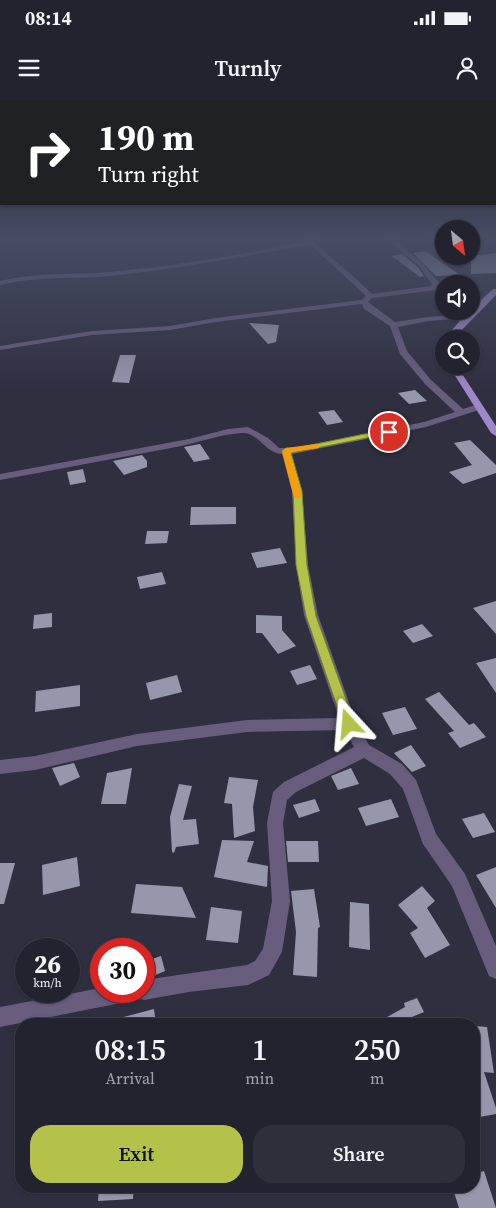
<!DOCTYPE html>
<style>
:root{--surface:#232330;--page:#2f2f3c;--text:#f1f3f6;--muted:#a3a4ab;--line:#40404c;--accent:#b4c24a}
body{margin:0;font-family:"Source Serif 4",serif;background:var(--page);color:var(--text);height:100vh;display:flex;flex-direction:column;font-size:19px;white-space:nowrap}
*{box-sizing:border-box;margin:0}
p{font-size:16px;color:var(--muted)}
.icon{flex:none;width:28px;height:28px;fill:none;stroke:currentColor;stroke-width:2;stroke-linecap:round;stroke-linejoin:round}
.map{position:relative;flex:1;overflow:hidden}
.sheet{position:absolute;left:15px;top:918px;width:465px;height:175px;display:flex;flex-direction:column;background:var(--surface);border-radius:20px;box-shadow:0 1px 4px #0004,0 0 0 1px var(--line)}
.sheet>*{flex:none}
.hud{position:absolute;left:0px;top:0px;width:496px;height:105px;box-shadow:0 1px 4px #0004,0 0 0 1px var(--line);background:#202124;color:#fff;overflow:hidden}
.needle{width:32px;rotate:151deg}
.buttons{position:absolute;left:435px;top:120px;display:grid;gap:10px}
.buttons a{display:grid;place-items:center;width:45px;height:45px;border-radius:50%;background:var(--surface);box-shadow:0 1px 4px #0004,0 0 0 1px var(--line);font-size:25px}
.speed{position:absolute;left:15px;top:838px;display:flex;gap:10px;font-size:25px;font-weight:700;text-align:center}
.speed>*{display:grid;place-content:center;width:65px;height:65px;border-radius:50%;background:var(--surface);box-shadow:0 1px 4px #0004,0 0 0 1px var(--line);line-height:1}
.speed small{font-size:12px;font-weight:400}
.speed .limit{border:8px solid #d22;background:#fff;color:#111}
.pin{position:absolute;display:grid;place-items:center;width:42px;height:42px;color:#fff;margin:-21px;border:2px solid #fff;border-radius:50%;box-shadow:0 1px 5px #0007}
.me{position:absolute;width:55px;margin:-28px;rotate:341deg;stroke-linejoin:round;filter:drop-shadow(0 0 4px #0008)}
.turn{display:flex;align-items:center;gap:18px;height:105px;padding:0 15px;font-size:22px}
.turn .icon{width:65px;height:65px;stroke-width:2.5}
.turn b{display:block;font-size:35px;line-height:42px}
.eta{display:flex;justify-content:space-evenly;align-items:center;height:85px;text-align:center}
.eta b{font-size:30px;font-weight:600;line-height:35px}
.action{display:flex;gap:10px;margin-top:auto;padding:10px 15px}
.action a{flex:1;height:58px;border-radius:20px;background:var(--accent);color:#111;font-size:20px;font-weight:600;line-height:58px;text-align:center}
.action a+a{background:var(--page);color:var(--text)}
.status{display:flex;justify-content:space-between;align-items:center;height:35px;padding:0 25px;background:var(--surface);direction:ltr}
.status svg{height:14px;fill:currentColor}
header{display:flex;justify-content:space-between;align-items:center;height:65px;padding:0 15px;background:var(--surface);font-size:22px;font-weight:600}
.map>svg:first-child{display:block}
.building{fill:#9797ac}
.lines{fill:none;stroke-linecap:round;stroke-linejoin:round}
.minor{fill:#685d7d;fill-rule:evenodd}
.primary{fill:#9e87c7;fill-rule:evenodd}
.route{fill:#b4c24a;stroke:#757e30}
.slow{fill:#f59e0b}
</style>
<div class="status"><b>08:14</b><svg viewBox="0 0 49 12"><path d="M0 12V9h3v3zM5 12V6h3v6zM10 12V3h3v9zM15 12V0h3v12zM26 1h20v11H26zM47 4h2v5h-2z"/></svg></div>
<header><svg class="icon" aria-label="menu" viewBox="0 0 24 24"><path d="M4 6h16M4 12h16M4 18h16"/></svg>Turnly<svg class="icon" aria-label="person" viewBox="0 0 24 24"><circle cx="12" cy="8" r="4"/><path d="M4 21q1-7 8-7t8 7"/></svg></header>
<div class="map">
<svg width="496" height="1108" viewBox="0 0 496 1108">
<rect width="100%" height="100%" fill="#2f2f40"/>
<g class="building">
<polygon points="425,151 460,175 436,176 413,153"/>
<polygon points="496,153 496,173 471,174 471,156"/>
<polygon points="402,154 418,167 424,176 420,177 392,156"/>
<polygon points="249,223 279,225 276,242 268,244"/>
<polygon points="120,255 136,255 129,283 112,282"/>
<polygon points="415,290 427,301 409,304 398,293"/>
<polygon points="334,310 343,322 327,325 318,312"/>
<polygon points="470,340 496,365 496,373 463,384 449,372 472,365 454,343"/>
<polygon points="200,344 210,359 194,362 184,347"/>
<polygon points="142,355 147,361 147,367 124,375 113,361"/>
<polygon points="83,369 86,382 70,385 67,372"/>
<polygon points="191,407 236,407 236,424 190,425"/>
<polygon points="147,431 169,431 167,443 145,444"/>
<polygon points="280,448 287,463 257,468 251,453"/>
<polygon points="162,472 166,484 140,489 137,477"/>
<polygon points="496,501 496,534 473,508"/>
<polygon points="52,513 52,527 33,529 34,515"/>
<polygon points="256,515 282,516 282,530 296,546 278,554 262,533 256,533"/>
<polygon points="422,524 433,536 413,543 403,531"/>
<polygon points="496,558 496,593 476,563"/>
<polygon points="310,565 317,579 297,585 290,571"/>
<polygon points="177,575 182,592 150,600 146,583"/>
<polygon points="80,585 80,606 35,612 36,591"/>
<polygon points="439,592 469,625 474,623 486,637 460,648 448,633 454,631 425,599"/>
<polygon points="405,607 417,629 393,635 382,613"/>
<polygon points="411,645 426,666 412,672 394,653"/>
<polygon points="74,663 80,677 60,686 52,668"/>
<polygon points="132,668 126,704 101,704 107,673"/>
<polygon points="351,668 359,684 338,690 331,676"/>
<polygon points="229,677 258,680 253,707 255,731 234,738 232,704 224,703"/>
<polygon points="179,684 192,686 183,720 196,719 199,744 176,747 174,753 172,752 170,717"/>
<polygon points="315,699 320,711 299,718 293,705"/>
<polygon points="391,699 399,717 366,726 358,708"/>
<polygon points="484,713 495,732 473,738 462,719"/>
<polygon points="222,740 254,741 247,762 268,766 267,787 214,777"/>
<polygon points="286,741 318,741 319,762 288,762"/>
<polygon points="77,757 80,786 43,795 42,765"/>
<polygon points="0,763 15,763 4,804 0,804"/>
<polygon points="496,767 496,808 476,775"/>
<polygon points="136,784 182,787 196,818 131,813"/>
<polygon points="422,786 435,801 427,808 450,845 425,858 410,833 418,828 398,805"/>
<polygon points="314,789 320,827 318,828 317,877 293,875 296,832 291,791"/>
<polygon points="350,802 369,804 370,850 349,847"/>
<polygon points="211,807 242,811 238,843 206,840"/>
<polygon points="161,856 165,871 153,876 149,860"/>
<polygon points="417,898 424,912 395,924 381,924 380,921 405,907 404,903"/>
<polygon points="154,909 156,924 117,924 116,919"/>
<polygon points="474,926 487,927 494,973 484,972 496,1008 496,1014 474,1018"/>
<polygon points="484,1071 496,1108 459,1108 452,1086 474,1086 474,1074"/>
<polygon points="99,1086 134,1086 133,1099 98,1101"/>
</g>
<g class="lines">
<path class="minor" d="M308,136H314L316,145L352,175L372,194L431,186L432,184L419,166L383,136H390L423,164L440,184L436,190L372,198L368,202L395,222L428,217L469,214L473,216L469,218L428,221L398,227L407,251L431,280L463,309L479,304L484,307L482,309L426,327L292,354L302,391L308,465L318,515L356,622L369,645L402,664L416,680L436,734L465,774L496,846V879L489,876L452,786L423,744L403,689L390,674L364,658L296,692L287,700L283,723L290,801L282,852L269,875L248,885L189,892L144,900L141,899L0,927V907L101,888V891H144V880L247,865L255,861L263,849L272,801L267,723L273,692L284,682L354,647L345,630L247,632L137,646L35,670L0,674V660L35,656L137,634L247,620L339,618L304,515L296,465L292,391L282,354C266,354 259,333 243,333C220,334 198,343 176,347C117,358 59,369 0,380V374L189,339L228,329L248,327L268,338L279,348H296L424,322L455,312L425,284L400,254L390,226L364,209L362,204L216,222L170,230L92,235L0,250V246L92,231L170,226L216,218L362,200L366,196L310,144C243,157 177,169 110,176C73,179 36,176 0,185V181C36,172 73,175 110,172C177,166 243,154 309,141Z"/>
<g class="primary">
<polygon points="493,189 496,189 496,195 453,239 444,239 466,214"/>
<polygon points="449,266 457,266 496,326 496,336 491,333"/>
</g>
</g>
<linearGradient id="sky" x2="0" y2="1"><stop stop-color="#1a1a23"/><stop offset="0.47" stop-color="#474d64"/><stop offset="1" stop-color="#474d64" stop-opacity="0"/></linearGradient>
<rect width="496" height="291" fill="url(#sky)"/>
<polygon class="route" points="389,329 393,332 392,333 291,353 302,391 307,465 316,516 355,624 353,627 344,627 343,624 306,516 296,465 293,391 282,351 286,348 296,348"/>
<polygon class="slow" points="316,344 319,345 319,348 290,352 302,396 301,398 294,398 282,351 286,348"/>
</svg>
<div class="buttons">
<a><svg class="needle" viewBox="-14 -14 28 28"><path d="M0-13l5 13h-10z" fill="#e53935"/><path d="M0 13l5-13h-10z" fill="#a3a4ab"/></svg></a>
<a><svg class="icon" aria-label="sound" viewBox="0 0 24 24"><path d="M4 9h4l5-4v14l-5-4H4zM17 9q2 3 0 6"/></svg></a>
<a><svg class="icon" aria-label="search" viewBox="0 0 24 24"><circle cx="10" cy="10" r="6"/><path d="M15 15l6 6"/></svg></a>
</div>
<div class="speed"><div>26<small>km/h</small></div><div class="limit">30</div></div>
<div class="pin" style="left:389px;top:332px;background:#d93025"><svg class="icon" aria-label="arrive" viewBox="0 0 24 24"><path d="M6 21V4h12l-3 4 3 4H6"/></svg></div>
<svg class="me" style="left:349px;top:624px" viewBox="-20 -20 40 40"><path d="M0-17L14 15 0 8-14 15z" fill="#b4c24a" stroke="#fff" stroke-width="4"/></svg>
<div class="hud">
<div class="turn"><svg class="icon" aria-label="right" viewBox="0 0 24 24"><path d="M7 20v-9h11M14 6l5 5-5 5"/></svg><div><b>190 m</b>Turn right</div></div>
</div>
<section class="sheet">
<div class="eta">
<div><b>08:15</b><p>Arrival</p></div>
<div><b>1</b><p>min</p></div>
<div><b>250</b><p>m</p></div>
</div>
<div class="action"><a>Exit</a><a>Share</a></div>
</section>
</div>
